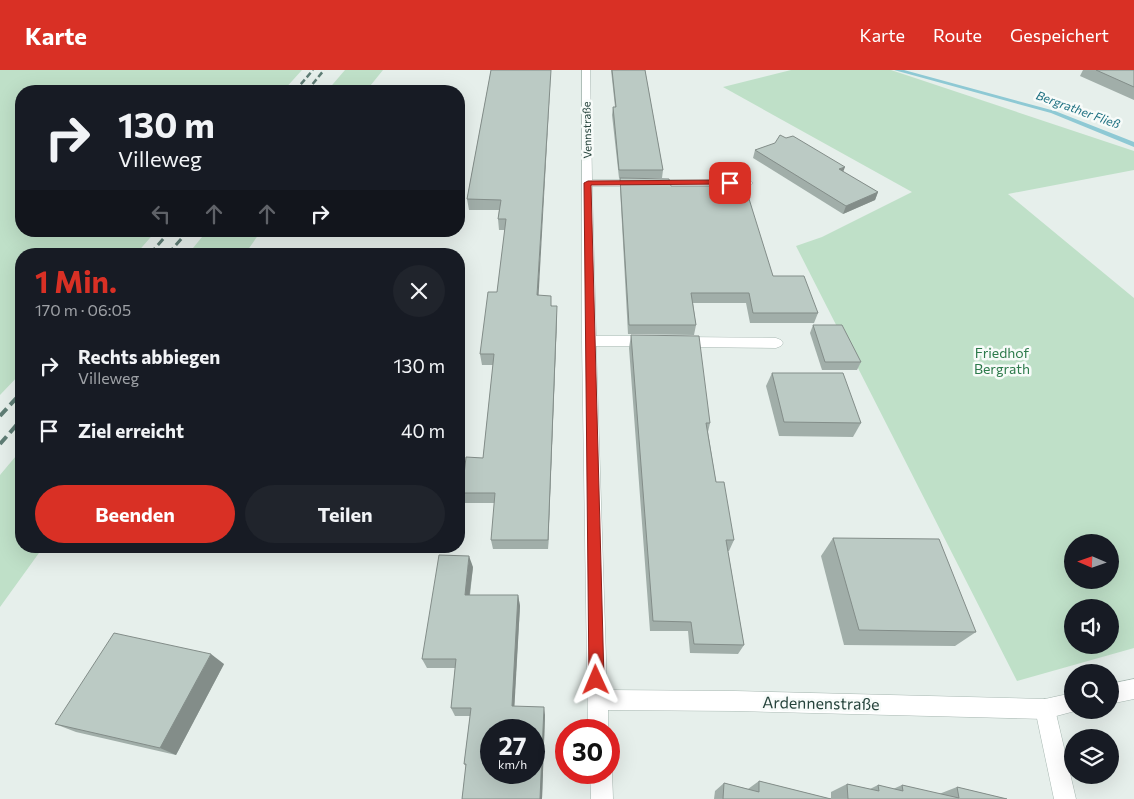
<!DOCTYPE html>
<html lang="de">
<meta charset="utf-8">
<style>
:root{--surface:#171b24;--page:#20242c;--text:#f1f3f6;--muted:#9ea1a6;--accent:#d93025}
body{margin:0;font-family:Commissioner,sans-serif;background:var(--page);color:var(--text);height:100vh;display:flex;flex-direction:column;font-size:19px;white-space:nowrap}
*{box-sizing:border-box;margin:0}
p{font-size:16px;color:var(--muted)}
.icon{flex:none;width:28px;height:28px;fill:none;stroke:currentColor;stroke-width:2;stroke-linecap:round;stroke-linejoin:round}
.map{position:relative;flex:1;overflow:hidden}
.panel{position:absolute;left:15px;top:178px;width:450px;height:305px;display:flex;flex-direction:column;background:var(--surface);border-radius:20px;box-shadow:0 5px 20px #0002}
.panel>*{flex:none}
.hud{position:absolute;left:15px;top:15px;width:450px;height:152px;border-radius:20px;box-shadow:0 5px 20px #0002;background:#171b24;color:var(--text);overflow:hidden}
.needle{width:32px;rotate:272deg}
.tools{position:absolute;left:1064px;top:464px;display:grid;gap:10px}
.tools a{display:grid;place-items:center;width:55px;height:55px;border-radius:50%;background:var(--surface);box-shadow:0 5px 20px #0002;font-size:25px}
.speed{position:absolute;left:480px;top:649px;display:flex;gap:10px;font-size:25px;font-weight:700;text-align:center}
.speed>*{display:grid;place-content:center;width:65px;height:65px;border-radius:50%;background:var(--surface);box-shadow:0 5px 20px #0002;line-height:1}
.speed small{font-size:12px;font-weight:400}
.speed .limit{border:8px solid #d22;background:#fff;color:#111}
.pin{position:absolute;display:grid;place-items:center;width:42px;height:42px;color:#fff;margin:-21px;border-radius:10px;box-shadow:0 2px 8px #0006}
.me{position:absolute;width:55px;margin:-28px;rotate:359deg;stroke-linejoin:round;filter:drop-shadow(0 0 4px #0008)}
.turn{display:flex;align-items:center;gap:18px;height:105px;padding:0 20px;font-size:22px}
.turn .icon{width:65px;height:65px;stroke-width:2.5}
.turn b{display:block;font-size:35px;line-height:42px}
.lanes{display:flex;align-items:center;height:48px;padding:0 20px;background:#0003;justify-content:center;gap:25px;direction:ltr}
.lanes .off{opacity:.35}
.round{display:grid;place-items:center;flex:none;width:52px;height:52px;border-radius:26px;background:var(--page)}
.summary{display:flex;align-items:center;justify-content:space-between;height:85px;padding:0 20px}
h1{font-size:30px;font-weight:700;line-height:38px;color:var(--accent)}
.cta{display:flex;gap:10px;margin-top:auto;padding:10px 20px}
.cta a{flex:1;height:58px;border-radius:30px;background:var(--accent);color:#fff;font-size:20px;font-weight:700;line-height:58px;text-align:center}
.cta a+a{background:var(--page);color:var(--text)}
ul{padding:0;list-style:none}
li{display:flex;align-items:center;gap:15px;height:65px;padding:0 20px}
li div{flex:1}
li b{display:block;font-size:19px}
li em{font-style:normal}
header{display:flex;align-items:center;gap:30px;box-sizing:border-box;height:70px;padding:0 25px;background:var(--accent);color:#fff}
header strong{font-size:24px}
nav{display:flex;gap:28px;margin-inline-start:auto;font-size:18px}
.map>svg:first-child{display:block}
.green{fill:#bfe0c8;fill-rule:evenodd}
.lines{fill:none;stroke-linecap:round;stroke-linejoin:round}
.stream{fill:#8ec9d4;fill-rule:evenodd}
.lane-casing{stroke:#a8b8b2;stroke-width:1}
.street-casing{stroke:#a8b8b2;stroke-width:1}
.lane{fill:#fff;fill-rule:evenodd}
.street{fill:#fff;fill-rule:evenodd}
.rail-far2{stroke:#5f7d75;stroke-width:2.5;stroke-dasharray:6 3;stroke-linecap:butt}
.rail-far1{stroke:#5f7d75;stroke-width:3;stroke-dasharray:8 4;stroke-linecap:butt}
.rail{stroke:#5f7d75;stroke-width:4;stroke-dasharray:10 5;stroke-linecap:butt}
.wall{fill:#a1aea9}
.shaded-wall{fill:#838d89}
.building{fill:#bbcac4;stroke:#838d89;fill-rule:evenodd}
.route{fill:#d93025;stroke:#8d1f18}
.labels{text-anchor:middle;stroke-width:5;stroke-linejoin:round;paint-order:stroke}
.far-street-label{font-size:11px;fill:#24423a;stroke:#f7fbf9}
.far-water-label{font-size:12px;font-style:italic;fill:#1c6f80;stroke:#f7fbf9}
.park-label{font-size:14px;fill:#2d7a4b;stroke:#f7fbf9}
.near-street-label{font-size:16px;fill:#24423a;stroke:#f7fbf9}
</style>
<header>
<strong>Karte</strong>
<nav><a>Karte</a><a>Route</a><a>Gespeichert</a></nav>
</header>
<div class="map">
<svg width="1134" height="729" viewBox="0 0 1134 729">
<rect width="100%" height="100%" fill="#e6efeb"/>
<g class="green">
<polygon points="0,0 302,0 283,21 21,21 21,161 156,161 136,184 21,184 21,303 0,325"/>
<polygon points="345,0 383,0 366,21 327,21"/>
<path d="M791,0H891L1134,81V100L1008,124L1134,228V578L1017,611L796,176L822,167L912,122L723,17ZM1072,472H1110V510H1072ZM1072,538H1110V575H1072Z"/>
<polygon points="207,161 261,161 245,184 188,184"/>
<polygon points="21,380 21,476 44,476 0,537 0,405"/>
</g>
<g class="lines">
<polygon class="stream" points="894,0 904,0 1055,41 1134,72 1134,77 1051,43"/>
<defs>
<polygon id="lane" points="1045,629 1052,632 1055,639 1076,729 1054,729 1035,639 1038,632"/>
<g id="street">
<polygon points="582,0 590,0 592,110 748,110 753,113 748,116 592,116 596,266 650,266 655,268 657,271 655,274 650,276 596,276 607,620 735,621 1045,629 1072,623 1072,640 1079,640 1045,649 735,641 608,640 608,660 588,660 582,271"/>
<polygon points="681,267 776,268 781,270 783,273 781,276 776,278 681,277 676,275 674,272 676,269"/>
<polygon points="1134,609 1134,629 1110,634 1110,614"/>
<polygon points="609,695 612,702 613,729 591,729 590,702 609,702"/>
</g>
</defs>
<use href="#lane" class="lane-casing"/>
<use href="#street" class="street-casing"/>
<use href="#lane" class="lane"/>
<use href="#street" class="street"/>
<g class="rail-far2">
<polyline points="295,21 313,0"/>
<polyline points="307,21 324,0"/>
</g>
<g class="rail-far1">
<polyline points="150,184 170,161"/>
<polyline points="168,184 188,161"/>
</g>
<g class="rail">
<polyline points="0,346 21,323"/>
<polyline points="0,374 21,350"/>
</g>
</g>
<g class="wall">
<polygon points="491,0 538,225 552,236 557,247 548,479 493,479 491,470 495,433 464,433 462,423 483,388 493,295 482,295 480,284 497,222 505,160 499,160 498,149 499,140 469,140 467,129"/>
<polygon points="611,0 645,0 663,100 662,108 620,108 671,116 773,206 818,243 814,253 750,253 746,233 693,233 696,255 694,265 628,264 620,118 620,108 619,108 612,45 613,37 615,37"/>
<polygon points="1083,0 1134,0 1134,30 1080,6"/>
<polygon points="755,80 843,102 878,122 875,130 843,144 753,88"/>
<polygon points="813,255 861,292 857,300 822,300 810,263"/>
<polygon points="631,265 710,353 708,362 716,412 734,470 729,481 728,481 744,575 738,584 690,583 688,561 650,561 629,278"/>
<polygon points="772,303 861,353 853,367 779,366 766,316"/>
<polygon points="833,468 976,562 955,576 844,575 821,486"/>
<polygon points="473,497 470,525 518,525 520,536 514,636 545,645 542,729 462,729 466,696 464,694 470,646 455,646 451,638 455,598 427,598 422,589"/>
<polygon points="224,594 176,685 76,662 55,654"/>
<polygon points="759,711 831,729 714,729 715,721 724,713 748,719"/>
<polygon points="847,714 870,719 878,715 893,719 902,715 939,724 957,717 1007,729 831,729 831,722"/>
</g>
<g class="shaded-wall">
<polygon points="551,0 538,236 537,225"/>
<polygon points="845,97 842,105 839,99"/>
<polygon points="878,122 875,130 843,144 846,136"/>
<polygon points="557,236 557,247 548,479 548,470"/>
<polygon points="469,486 473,497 468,536 465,525"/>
<polygon points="518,525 520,536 514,644 512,636"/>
<polygon points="211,584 224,594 176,685 160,678"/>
<polygon points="544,637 545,645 542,729 540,729"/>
</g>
<g class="building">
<polygon points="491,0 551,0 537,225 551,226 551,236 557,236 548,470 491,470 495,423 462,423 466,387 483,388 494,284 480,284 488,222 497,222 506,149 498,149 501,130 467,129"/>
<polygon points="612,0 645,0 663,100 619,100 613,37 616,37"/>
<polygon points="1096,0 1134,0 1134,17"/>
<polygon points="780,65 786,68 793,66 845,97 839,99 878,122 846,136 755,80 775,73"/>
<polygon points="620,108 669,109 671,116 745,116 773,206 804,206 818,243 753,243 749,223 691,223 696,255 629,255"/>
<polygon points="813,255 842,255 861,292 825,292"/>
<polygon points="631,265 699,266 710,353 706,353 716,412 724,412 734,470 726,470 744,575 694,574 691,552 653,551"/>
<polygon points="772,303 843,303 861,353 784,352"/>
<polygon points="833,468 939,469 976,562 859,560"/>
<path d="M439,485L469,486L465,525H518L512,636L544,637L540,729H462L466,694H464L471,638H451L456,589H422ZM491,660H534V702H491Z"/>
<polygon points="114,563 211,584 160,678 55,654"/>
<polygon points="759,711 831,729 723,729 724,713 759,722"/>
<polygon points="847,714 879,721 878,715 903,721 902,715 959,728 957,717 1007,729 848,729"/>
</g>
<polygon class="route" points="730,110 733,111 733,114 591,115 604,610 601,615 596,617 591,615 589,610 584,113 588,111"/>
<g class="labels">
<g class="far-street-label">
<text transform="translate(587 60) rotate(-91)" y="4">Vennstraße</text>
</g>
<g class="far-water-label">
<text transform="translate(1078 40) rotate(20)" y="4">Bergrather Fließ</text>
</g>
<g class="park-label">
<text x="1002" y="288">Friedhof<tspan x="1002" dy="16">Bergrath</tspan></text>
</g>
<g class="near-street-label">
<text transform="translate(821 633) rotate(1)" y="6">Ardennenstraße</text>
</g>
</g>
</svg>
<div class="tools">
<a><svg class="needle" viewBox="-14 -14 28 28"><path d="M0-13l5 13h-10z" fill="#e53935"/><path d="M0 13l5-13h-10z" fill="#9ea1a6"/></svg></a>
<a><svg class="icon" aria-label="sound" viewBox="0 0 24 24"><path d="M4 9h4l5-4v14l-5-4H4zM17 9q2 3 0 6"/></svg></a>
<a><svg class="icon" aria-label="search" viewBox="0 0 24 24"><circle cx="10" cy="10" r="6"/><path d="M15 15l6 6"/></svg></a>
<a><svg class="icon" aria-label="layers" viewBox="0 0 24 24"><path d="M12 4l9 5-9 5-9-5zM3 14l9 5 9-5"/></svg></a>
</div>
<div class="speed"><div>27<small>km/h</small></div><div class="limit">30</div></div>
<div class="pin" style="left:730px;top:113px;background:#d93025"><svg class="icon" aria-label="arrive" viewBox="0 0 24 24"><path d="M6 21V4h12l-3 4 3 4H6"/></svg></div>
<svg class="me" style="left:596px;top:610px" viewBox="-20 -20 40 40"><path d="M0-17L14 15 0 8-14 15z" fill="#d93025" stroke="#fff" stroke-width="4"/></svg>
<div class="hud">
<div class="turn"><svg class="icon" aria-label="right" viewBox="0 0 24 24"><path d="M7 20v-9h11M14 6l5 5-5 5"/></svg><div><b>130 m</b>Villeweg</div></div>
<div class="lanes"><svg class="icon off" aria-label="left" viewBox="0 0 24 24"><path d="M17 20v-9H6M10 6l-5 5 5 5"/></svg><svg class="icon off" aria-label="ahead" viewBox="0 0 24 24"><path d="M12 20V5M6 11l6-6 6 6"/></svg><svg class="icon off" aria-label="ahead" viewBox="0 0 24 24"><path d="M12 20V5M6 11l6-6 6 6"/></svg><svg class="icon" aria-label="right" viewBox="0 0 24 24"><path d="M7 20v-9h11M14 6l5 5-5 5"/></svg></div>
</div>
<section class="panel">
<div class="summary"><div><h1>1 Min.</h1><p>170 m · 06:05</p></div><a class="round"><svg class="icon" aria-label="close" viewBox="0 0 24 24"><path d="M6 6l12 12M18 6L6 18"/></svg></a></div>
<ul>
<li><svg class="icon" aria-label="right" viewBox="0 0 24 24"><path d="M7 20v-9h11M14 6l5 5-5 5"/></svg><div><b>Rechts abbiegen</b><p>Villeweg</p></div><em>130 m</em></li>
<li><svg class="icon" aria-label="arrive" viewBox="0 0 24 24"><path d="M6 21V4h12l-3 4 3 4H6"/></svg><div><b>Ziel erreicht</b></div><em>40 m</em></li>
</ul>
<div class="cta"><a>Beenden</a><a>Teilen</a></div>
</section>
</div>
